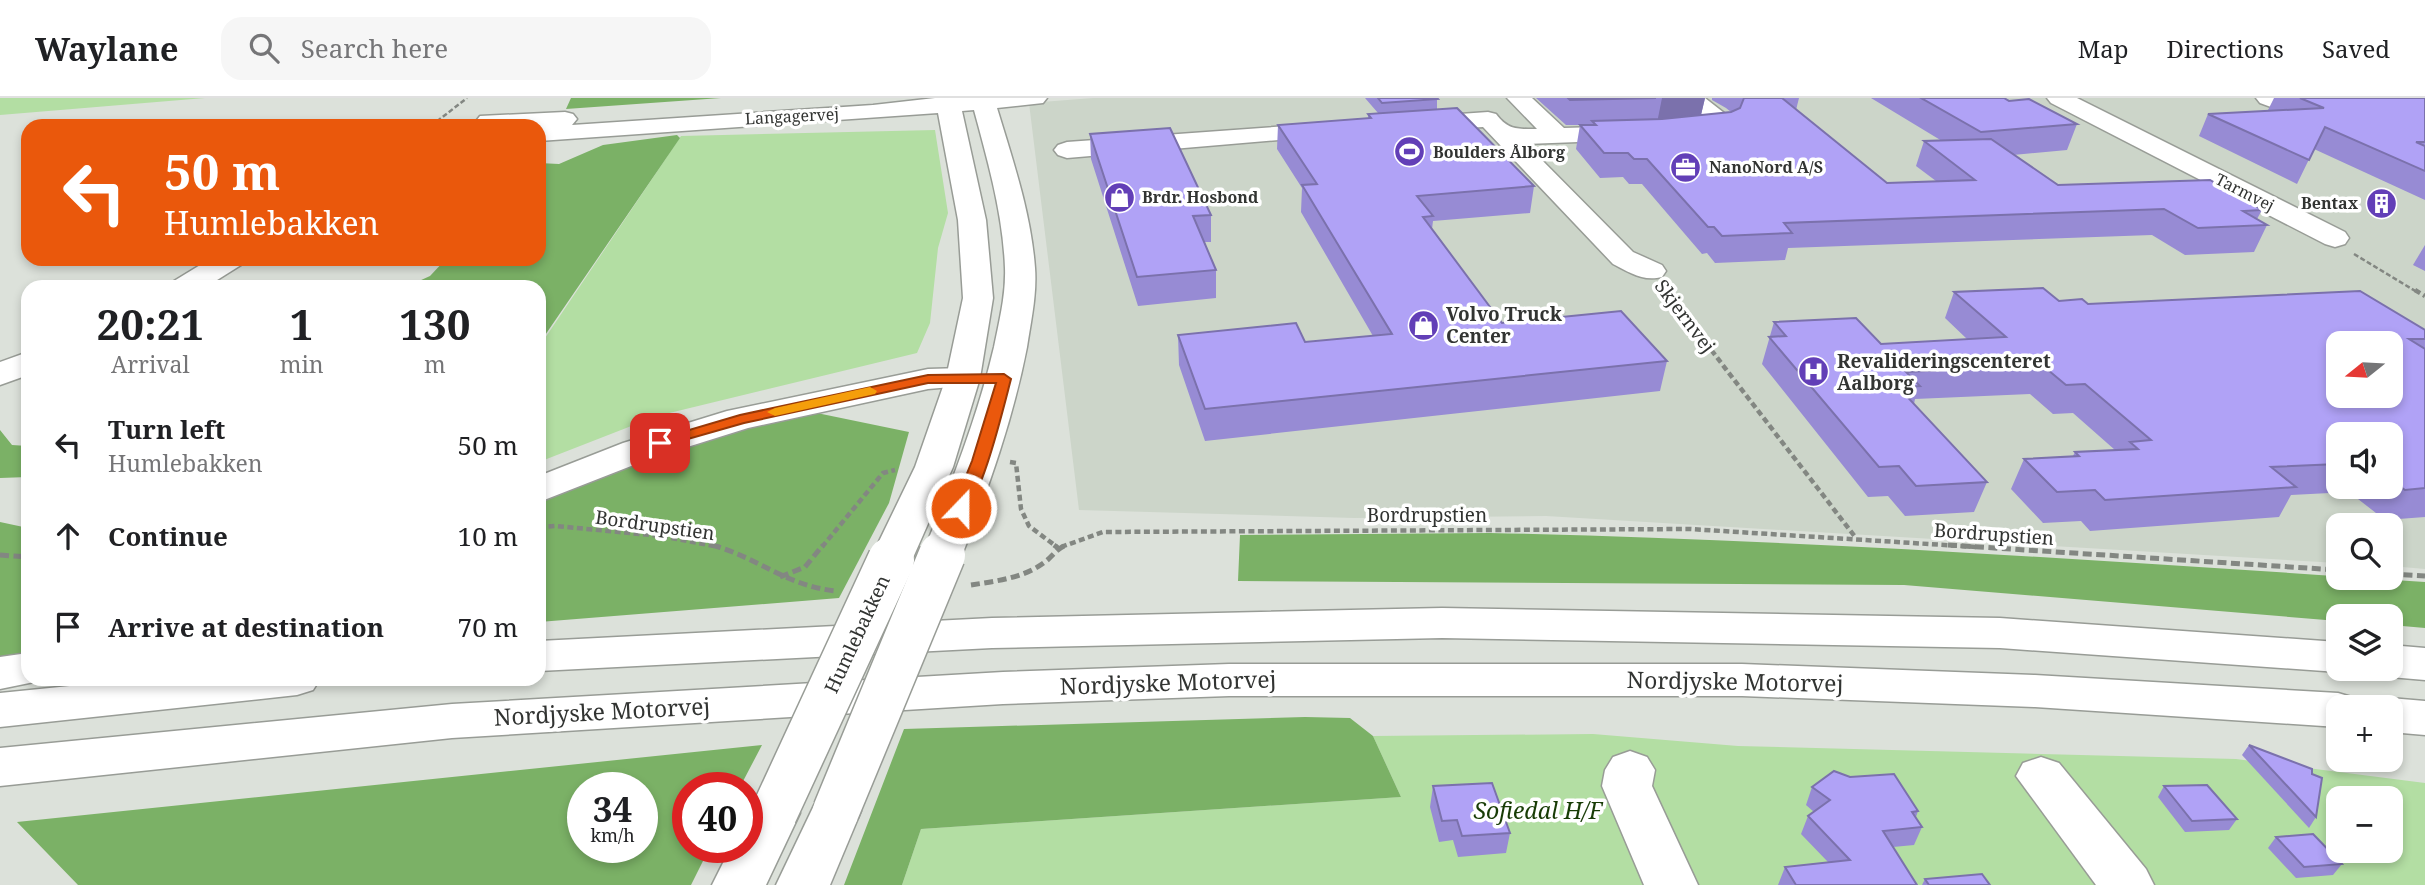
<!DOCTYPE html>
<meta charset="utf-8">
<style>
:root{--surface:#fff;--page:#f6f6f6;--text:#202124;--muted:#757577;--line:#e0e0e0}
body{margin:0;font-family:"Noto Serif",serif;background:var(--page);color:var(--text);height:100vh;display:flex;flex-direction:column;font-size:26px;white-space:nowrap}
*{box-sizing:border-box;margin:0}
p{font-size:23px;color:var(--muted)}
.icon{flex:none;width:38px;height:38px;fill:none;stroke:currentColor;stroke-width:2;stroke-linecap:round;stroke-linejoin:round}
.map{position:relative;flex:1;overflow:hidden}
.drawer{position:absolute;left:21px;top:182px;width:525px;height:406px;display:flex;flex-direction:column;background:var(--surface);border-radius:21px;box-shadow:0 4px 10px #0003}
.drawer>*{flex:none}
.hud{position:absolute;left:21px;top:21px;width:525px;height:147px;border-radius:21px;box-shadow:0 4px 10px #0003;background:#ea580c;color:#fff;overflow:hidden}
.needle{width:46px;rotate:252deg}
.fabs{position:absolute;left:2326px;top:233px;display:grid;gap:14px}
.fabs a{display:grid;place-items:center;width:77px;height:77px;border-radius:14px;background:var(--surface);box-shadow:0 4px 10px #0003;font-size:35px}
.speed{position:absolute;left:567px;top:674px;display:flex;gap:14px;font-size:35px;font-weight:700;text-align:center}
.speed>*{display:grid;place-content:center;width:91px;height:91px;border-radius:50%;background:var(--surface);box-shadow:0 4px 10px #0003;line-height:1}
.speed small{font-size:18px;font-weight:400}
.speed .limit{border:10px solid #d22;background:#fff;color:#111}
.pin{position:absolute;display:grid;place-items:center;width:60px;height:60px;color:#fff;margin:-30px;border-radius:14px;box-shadow:0 4px 10px #0006}
.me{position:absolute;width:77px;margin:-38px;rotate:22deg;stroke-linejoin:round;filter:drop-shadow(0 0 5px #0008)}
.turn{display:flex;align-items:center;gap:24px;height:147px;padding:0 28px;font-size:32px}
.turn .icon{width:91px;height:91px;stroke-width:2.5}
.turn b{display:block;font-size:49px;line-height:60px}
.eta{display:flex;justify-content:space-evenly;align-items:center;height:119px;text-align:center}
.eta b{font-size:42px;font-weight:700;line-height:49px}
ul{padding:0;list-style:none}
li{display:flex;align-items:center;gap:21px;height:91px;padding:0 28px}
li div{flex:1}
li b{display:block;font-size:26px}
li em{font-style:normal}
header{display:flex;align-items:center;gap:42px;box-sizing:border-box;height:98px;padding:0 35px;background:var(--surface);border-bottom:2px solid var(--line)}
header strong{font-size:33px}
nav{display:flex;gap:38px;margin-inline-start:auto;font-size:24px}
.search{width:490px;height:63px;background:var(--page);display:flex;align-items:center;gap:18px;box-sizing:border-box;padding:0 24px;border-radius:21px;color:var(--muted);font-size:26px}
.map>svg:first-child{display:block}
.built{fill:#ccd5c9;fill-rule:evenodd}
.green{fill:#b3dea3;fill-rule:evenodd}
.forest{fill:#7bb166;fill-rule:evenodd}
.lines{fill:none;stroke-linecap:round;stroke-linejoin:round}
.minor-casing{stroke:#989c96;stroke-width:3}
.highway-casing{stroke:#989c96;stroke-width:3}
.path-far2{stroke:#838782;stroke-width:2.5;stroke-dasharray:5 2.5;stroke-linecap:butt}
.path-far1{stroke:#838782;stroke-width:4.5;stroke-dasharray:6 3.5;stroke-linecap:butt}
.path{stroke:#838782;stroke-width:5;stroke-dasharray:9 4.5;stroke-linecap:butt}
.minor{fill:#fff;fill-rule:evenodd}
.highway{fill:#fff;fill-rule:evenodd}
.minor-bridge-casing{stroke:#989c96;stroke-width:49;stroke-linecap:butt}
.minor-bridge{stroke:#fff;stroke-width:46}
.wall{fill:#978bd4;fill-rule:evenodd}
.shaded-wall{fill:#7b71ac}
.building{fill:#b0a2f6;stroke:#7b71ac;stroke-width:2;fill-rule:evenodd}
.route{fill:#ea580c;stroke:#983908;stroke-width:2}
.slow{fill:#f59e0b}
.labels{text-anchor:middle;stroke-width:7;stroke-linejoin:round;paint-order:stroke}
.far-street-label{font-size:16px;fill:#323432;stroke:#fff}
.far-poi-label{font-size:16px;font-weight:bold;fill:#323432;stroke:#fff;text-anchor:start}
.poi-label{font-size:19px;font-weight:bold;fill:#323432;stroke:#fff;text-anchor:start}
.street-label{font-size:19px;fill:#323432;stroke:#fff}
.near-street-label{font-size:23px;fill:#323432;stroke:#fff}
.near-park-label{font-size:23px;font-style:italic;fill:#183c06;stroke:#fff}
</style>
<header>
<strong>Waylane</strong>
<div class="search"><svg class="icon" aria-label="search" viewBox="0 0 24 24"><circle cx="10" cy="10" r="6"/><path d="M15 15l6 6"/></svg>Search here</div>
<nav><a>Map</a><a>Directions</a><a>Saved</a></nav>
</header>
<div class="map">
<svg width="2425" height="787" viewBox="0 0 2425 787">
<rect width="100%" height="100%" fill="#dce1da"/>
<path class="built" d="M1093,0H2425V471L2391,468L2390,427H2338V465L1546,418L1354,420L1079,412L1029,5ZM2338,245H2390V298H2338ZM2338,336H2390V388H2338Z"/>
<g class="green">
<polygon points="0,0 205,0 0,17"/>
<polygon points="935,32 948,115 938,150 930,225 917,255 657,318 539,364 539,249 681,38"/>
<path d="M1593,636L1738,648L2236,661L2425,685V787H902L921,731L1401,699L1373,638ZM2338,700H2390V752H2338Z"/>
</g>
<g class="forest">
<polygon points="571,0 721,0 566,11"/>
<polygon points="677,37 680,40 539,246 539,189 278,189 286,186 419,183 430,178 446,161 539,161 539,65 559,66 603,47"/>
<polygon points="812,314 909,334 889,405 839,500 539,524 539,404 670,351"/>
<polygon points="0,332 12,347 28,348 28,379 0,380"/>
<polygon points="0,424 28,430 28,554 0,559"/>
<path d="M1490,435C1802,442 2115,463 2425,484V530L2391,527L2390,518H2338V523L1904,487L1238,483L1240,437Z"/>
<polygon points="1305,619 1350,620 1373,638 1401,699 921,731 902,787 844,787 904,631"/>
<path d="M762,647L740,689L688,690V749H710L691,787H78L17,724ZM583,690H642V749H583Z"/>
</g>
<g class="lines">
<defs>
<g id="minor">
<path d="M935,0H1047L1043,5L997,10C1013,63 1031,115 1035,170C1037,196 1031,223 1027,249C1013,321 989,389 962,457L956,466L942,470L928,466L922,457C950,389 977,321 994,249C999,224 1006,197 1005,170C1003,116 988,64 974,12L962,13L986,122L993,200L980,280L953,369L912,462L906,471L891,475L876,471L870,462L915,369L946,280L963,200L958,122L938,15L539,43V28H479L476,23L480,18L565,14L573,16L577,21L572,27L873,7Z"/>
<path d="M1507,0H1532L1564,30L1630,28L1639,30L1642,35L1639,40L1630,42L1526,46L1633,154L1662,167L1666,173L1662,179C1643,184 1629,174 1613,166L1483,29L1417,33L1408,31L1405,26L1408,21L1417,19L1488,14L1496,16C1508,32 1517,31 1537,31Z"/>
<path d="M1678,0H1705L1737,25L1731,34C1715,38 1697,41 1681,37L1678,32L1681,27L1707,23Z"/>
<polygon points="2047,0 2077,0 2345,134 2349,140 2345,146 2335,149 2325,146 2051,5"/>
<polygon points="2256,0 2425,0 2425,12 2290,16 2260,5"/>
<polygon points="1329,25 1338,27 1341,32 1338,37 1067,60 1058,57 1054,52 1058,47 1067,44"/>
<polygon points="210,161 246,161 241,167 206,189 170,189 174,183"/>
<polygon points="28,254 28,277 0,287 0,264"/>
<polygon points="1630,653 1647,659 1655,672 1652,688 1698,787 1644,787 1602,688 1605,672 1613,659"/>
<polygon points="2041,659 2059,665 2146,771 2154,787 2096,787 2016,678 2023,665"/>
<polygon points="836,693 854,699 861,713 830,787 776,787 818,699"/>
<polygon points="774,695 792,701 800,715 766,787 712,787 731,749 747,749 747,717 756,701"/>
</g>
<g id="highway">
<polygon points="963,270 975,273 980,280 975,287 928,291 748,330 649,361 539,404 539,378 623,345 727,313 928,271"/>
<polygon points="1442,510 2000,520 2338,544 2338,570 2352,570 2338,574 2000,550 1442,540 992,550 539,573 539,543 992,520"/>
<polygon points="2390,547 2425,550 2425,582 2390,579 2374,574 2372,570 2390,570"/>
<polygon points="28,555 28,581 44,582 0,591 0,559"/>
<polygon points="1229,566 1742,566 2035,577 2338,595 2355,600 2360,609 2338,609 2338,629 2035,609 1742,598 1229,598 1003,606 452,640 0,688 0,650 452,606 1003,574"/>
<polygon points="139,581 320,581 313,592 297,597 0,629 0,595"/>
<polygon points="2390,600 2425,603 2425,637 2390,634 2390,609 2371,609 2373,605"/>
</g>
</defs>
<use href="#minor" class="minor-casing"/>
<use href="#highway" class="highway-casing"/>
<g class="path-far2">
<polyline points="431,28 467,0"/>
<polyline points="2354,156 2417,194"/>
</g>
<g class="path-far1">
<polyline points="1665,192 1856,440"/>
<polyline points="2415,192 2425,198"/>
<polyline points="1010,364 1016,365 1021,411 1029,428 1057,449"/>
<polyline points="539,429 556,428 661,438 719,449"/>
<polyline points="822,449 883,375 895,372"/>
<polyline points="1061,449 1103,434 1690,431 1976,449"/>
</g>
<g class="path">
<path d="M712,447C757,459 788,489 837,493"/>
<polyline points="1054,447 1058,450"/>
<polyline points="1948,447 2338,472"/>
<polyline points="0,457 28,459"/>
<polyline points="2390,476 2425,478"/>
<polyline points="780,479 805,469 823,447"/>
<path d="M971,487C996,483 1024,480 1045,464C1053,458 1056,451 1066,447"/>
</g>
<use href="#minor" class="minor"/>
<use href="#highway" class="highway"/>
<defs>
<g id="minor-bridge">
<polyline points="836,713 942,457"/>
<polyline points="774,715 891,462"/>
</g>
</defs>
<use href="#minor-bridge" class="minor-bridge-casing"/>
<use href="#minor-bridge" class="minor-bridge"/>
</g>
<g class="wall">
<polygon points="1365,0 1437,0 1437,11 1534,88 1530,115 1433,123 1432,131 1502,225 1667,263 1660,293 1205,343 1179,267 1178,237 1305,244 1373,238 1301,114 1302,90 1277,51 1278,27 1368,20 1368,16 1378,15"/>
<polygon points="1536,0 1705,0 1701,17 1731,14 1726,10 1712,2 1712,0 1799,0 1796,12 1887,85 1936,83 1916,68 1924,43 1942,43 1871,0 2004,0 2077,26 2067,52 2013,57 2058,87 2262,112 2257,121 2267,127 2254,154 2185,157 2152,137 1788,150 1785,162 1715,165 1707,155 1702,156 1642,86 1629,86 1623,79 1600,80 1576,51 1580,27 1582,27 1566,27"/>
<polygon points="2274,0 2425,0 2425,102 2314,51 2297,86 2199,38 2208,16 2270,13 2268,12"/>
<polygon points="1090,36 1211,117 1211,144 1204,144 1216,172 1216,200 1138,208 1091,61"/>
<polygon points="2425,147 2425,173 2413,167"/>
<path d="M1954,194L2088,206L2425,232V419L2385,422L2349,394L2291,397L2279,419L2090,433L2081,423L2043,425L2011,391L2024,361L2073,358L2075,354L2115,352L2073,315L2053,316L2030,296L1915,301L1914,306L1987,384L1974,414L1905,418L1888,398L1868,399L1762,266L1774,224L1881,246L1967,241L1945,220ZM2338,336H2390V388H2338Z"/>
<polygon points="2249,647 2312,676 2316,719 2309,730 2242,657"/>
<polygon points="1433,688 1510,735 1506,755 1458,759 1453,742 1439,744 1430,709"/>
<polygon points="2164,688 2237,721 2229,732 2185,734 2158,699"/>
<polygon points="1812,689 1918,713 1916,719 1922,729 1914,747 1893,749 1917,787 1778,787 1785,769 1828,764 1801,736 1808,718 1814,714 1806,707"/>
<polygon points="2276,739 2342,766 2333,777 2296,780 2268,750"/>
<polygon points="1925,781 1990,787 1922,787"/>
</g>
<polygon class="shaded-wall" points="1662,0 1705,0 1700,21 1657,25"/>
<g class="building">
<polygon points="1378,0 1437,0 1438,1 1382,5"/>
<polygon points="1568,0 1656,0 1570,2"/>
<polygon points="1744,0 1782,0 1887,85 1975,82 1924,43 1991,41 2058,87 2210,82 2262,112 2243,113 2267,127 2198,130 2164,111 1784,125 1792,135 1722,138 1714,129 1708,129 1647,61 1634,61 1628,55 1604,55 1580,27 1596,27 1592,23 1662,21 1731,14 1740,10"/>
<polygon points="1921,0 2004,0 2009,3 2029,1 2077,26 1981,34"/>
<polygon points="2300,0 2425,0 2425,44 2416,44 2425,48 2425,73 2325,29 2309,62 2208,16 2324,10"/>
<polygon points="1457,10 1534,88 1417,98 1433,118 1423,119 1502,225 1621,213 1667,263 1205,311 1178,237 1296,225 1305,244 1392,236 1302,87 1317,86 1278,27 1371,20 1368,16"/>
<polygon points="1170,30 1211,117 1193,118 1216,172 1137,179 1090,36"/>
<path d="M2043,190L2059,203L2082,201L2088,206L2360,193L2425,232V241H2409L2425,251V390L2405,392L2390,381V336H2338V366L2271,369L2296,389L2105,402L2095,392L2057,394L2024,361L2079,358L2075,354L2138,351L2130,344L2151,342L2085,286L2066,287L2042,267L1906,274L1920,288L1898,289L1987,384L1916,388L1899,368L1879,369L1769,239L1786,238L1774,224L1856,220L1881,246L2006,239L1954,194ZM2338,245H2390V298H2338Z"/>
<polygon points="2249,647 2312,671 2312,676 2322,680 2316,719"/>
<polygon points="1834,673 1850,679 1894,676 1918,713 1912,714 1922,729 1883,733 1917,787 1796,787 1785,769 1850,762 1808,718 1830,702 1812,689"/>
<polygon points="1492,685 1510,735 1462,738 1457,722 1442,723 1433,688"/>
<polygon points="2207,687 2237,721 2192,723 2164,688"/>
<polygon points="2313,736 2342,766 2304,769 2276,739"/>
<polygon points="1982,776 1990,787 1929,787 1925,781"/>
</g>
<path class="route" d="M1004,276L1011,281C1005,303 980,410 961,415L953,410L972,363L996,285H928L744,325L660,349L653,345L655,342L740,317L928,277Z"/>
<polygon class="slow" points="870,289 877,293 875,296 775,318 767,314 775,310"/>
<defs>
<symbol id="stadium-disc" viewBox="-11 -11 22 22"><circle r="9.5" fill="#623fb7" stroke="#fff"/><path d="M0-5a6.5 5 0 1 0 0 10a6.5 5 0 1 0 0-10ZM-3.5-1.8h7v3.6h-7Z" fill="#fff"/></symbol>
<symbol id="office-disc" viewBox="-11 -11 22 22"><circle r="9.5" fill="#623fb7" stroke="#fff"/><path d="M-6-3h4V-5.5h4V-3h4V5H-6ZM-1-4.5V-3h2v-1.5ZM-6 0V1H6V0Z" fill="#fff"/></symbol>
<symbol id="shop-disc" viewBox="-11 -11 22 22"><circle r="9.5" fill="#623fb7" stroke="#fff"/><path d="M-5-2.5h2.3a2.7 3.5 0 0 1 5.4 0H5L5.5 6h-11ZM-1.5-2.5h3a1.5 2.3 0 0 0-3 0Z" fill="#fff"/></symbol>
<symbol id="building-disc" viewBox="-11 -11 22 22"><circle r="9.5" fill="#623fb7" stroke="#fff"/><path d="M-4-6H4V6H1V3H-1V6H-4ZM-2.5-4.3h1.7v1.8h-1.7ZM.8-4.3h1.7v1.8H.8ZM-2.5-1h1.7V.8h-1.7ZM.8-1h1.7V.8H.8Z" fill="#fff"/></symbol>
<symbol id="hospital-disc" viewBox="-11 -11 22 22"><circle r="9.5" fill="#623fb7" stroke="#fff"/><path d="M-5-5h3v3.5h4V-5h3V5h-3V1.5h-4V5h-3Z" fill="#fff"/></symbol>
</defs>
<g fill-rule="evenodd">
<use href="#stadium-disc" x="1392" y="36" width="35" height="35"/>
<use href="#office-disc" x="1668" y="52" width="35" height="35"/>
<use href="#shop-disc" x="1102" y="82" width="35" height="35"/>
<use href="#building-disc" x="2364" y="88" width="35" height="35"/>
<use href="#shop-disc" x="1406" y="210" width="35" height="35"/>
<use href="#hospital-disc" x="1796" y="256" width="35" height="35"/>
</g>
<g class="labels">
<g class="far-street-label">
<text transform="translate(792 18) rotate(-3)" y="6">Langagervej</text>
<text transform="translate(2245 94) rotate(27)" y="6">Tarmvej</text>
</g>
<g class="far-poi-label">
<text x="1433" y="60">Boulders Ålborg</text>
<text x="1709" y="75">NanoNord A/S</text>
<text x="1142" y="105">Brdr. Hosbond</text>
<text x="2358" y="111" text-anchor="end">Bentax</text>
</g>
<g class="poi-label">
<text x="1446" y="223">Volvo Truck<tspan x="1446" dy="22">Center</tspan></text>
<text x="1837" y="270">Revalideringscenteret<tspan x="1837" dy="22">Aalborg</tspan></text>
</g>
<g class="street-label">
<text transform="translate(1685 218) rotate(53)" y="7">Skjernvej</text>
<text x="1427" y="424">Bordrupstien</text>
<text transform="translate(655 427) rotate(8)" y="7">Bordrupstien</text>
<text transform="translate(1994 436) rotate(4)" y="7">Bordrupstien</text>
<text transform="translate(857 536) rotate(-65)" y="7">Humlebakken</text>
</g>
<g class="near-street-label">
<text transform="translate(1735 584) rotate(1)" y="8">Nordjyske Motorvej</text>
<text transform="translate(1168 585) rotate(-2)" y="8">Nordjyske Motorvej</text>
<text transform="translate(602 614) rotate(-3)" y="8">Nordjyske Motorvej</text>
</g>
<g class="near-park-label">
<text x="1538" y="721">Sofiedal H/F</text>
</g>
</g>
</svg>
<div class="fabs">
<a><svg class="needle" viewBox="-14 -14 28 28"><path d="M0-13l5 13h-10z" fill="#e53935"/><path d="M0 13l5-13h-10z" fill="#757577"/></svg></a>
<a><svg class="icon" aria-label="sound" viewBox="0 0 24 24"><path d="M4 9h4l5-4v14l-5-4H4zM17 9q2 3 0 6"/></svg></a>
<a><svg class="icon" aria-label="search" viewBox="0 0 24 24"><circle cx="10" cy="10" r="6"/><path d="M15 15l6 6"/></svg></a>
<a><svg class="icon" aria-label="layers" viewBox="0 0 24 24"><path d="M12 4l9 5-9 5-9-5zM3 14l9 5 9-5"/></svg></a>
<a>+</a>
<a>−</a>
</div>
<div class="speed"><div>34<small>km/h</small></div><div class="limit">40</div></div>
<div class="pin" style="left:660px;top:345px;background:#d93025"><svg class="icon" aria-label="arrive" viewBox="0 0 24 24"><path d="M6 21V4h12l-3 4 3 4H6"/></svg></div>
<svg class="me" style="left:961px;top:410px" viewBox="-20 -20 40 40"><circle r="17" fill="#ea580c" stroke="#fff" stroke-width="3"/><path d="M0-11L8 9 0 5-8 9z" fill="#fff"/></svg>
<div class="hud">
<div class="turn"><svg class="icon" aria-label="left" viewBox="0 0 24 24"><path d="M17 20v-9H6M10 6l-5 5 5 5"/></svg><div><b>50 m</b>Humlebakken</div></div>
</div>
<section class="drawer">
<div class="eta">
<div><b>20:21</b><p>Arrival</p></div>
<div><b>1</b><p>min</p></div>
<div><b>130</b><p>m</p></div>
</div>
<ul>
<li><svg class="icon" aria-label="left" viewBox="0 0 24 24"><path d="M17 20v-9H6M10 6l-5 5 5 5"/></svg><div><b>Turn left</b><p>Humlebakken</p></div><em>50 m</em></li>
<li><svg class="icon" aria-label="ahead" viewBox="0 0 24 24"><path d="M12 20V5M6 11l6-6 6 6"/></svg><div><b>Continue</b></div><em>10 m</em></li>
<li><svg class="icon" aria-label="arrive" viewBox="0 0 24 24"><path d="M6 21V4h12l-3 4 3 4H6"/></svg><div><b>Arrive at destination</b></div><em>70 m</em></li>
</ul>
</section>
</div>
